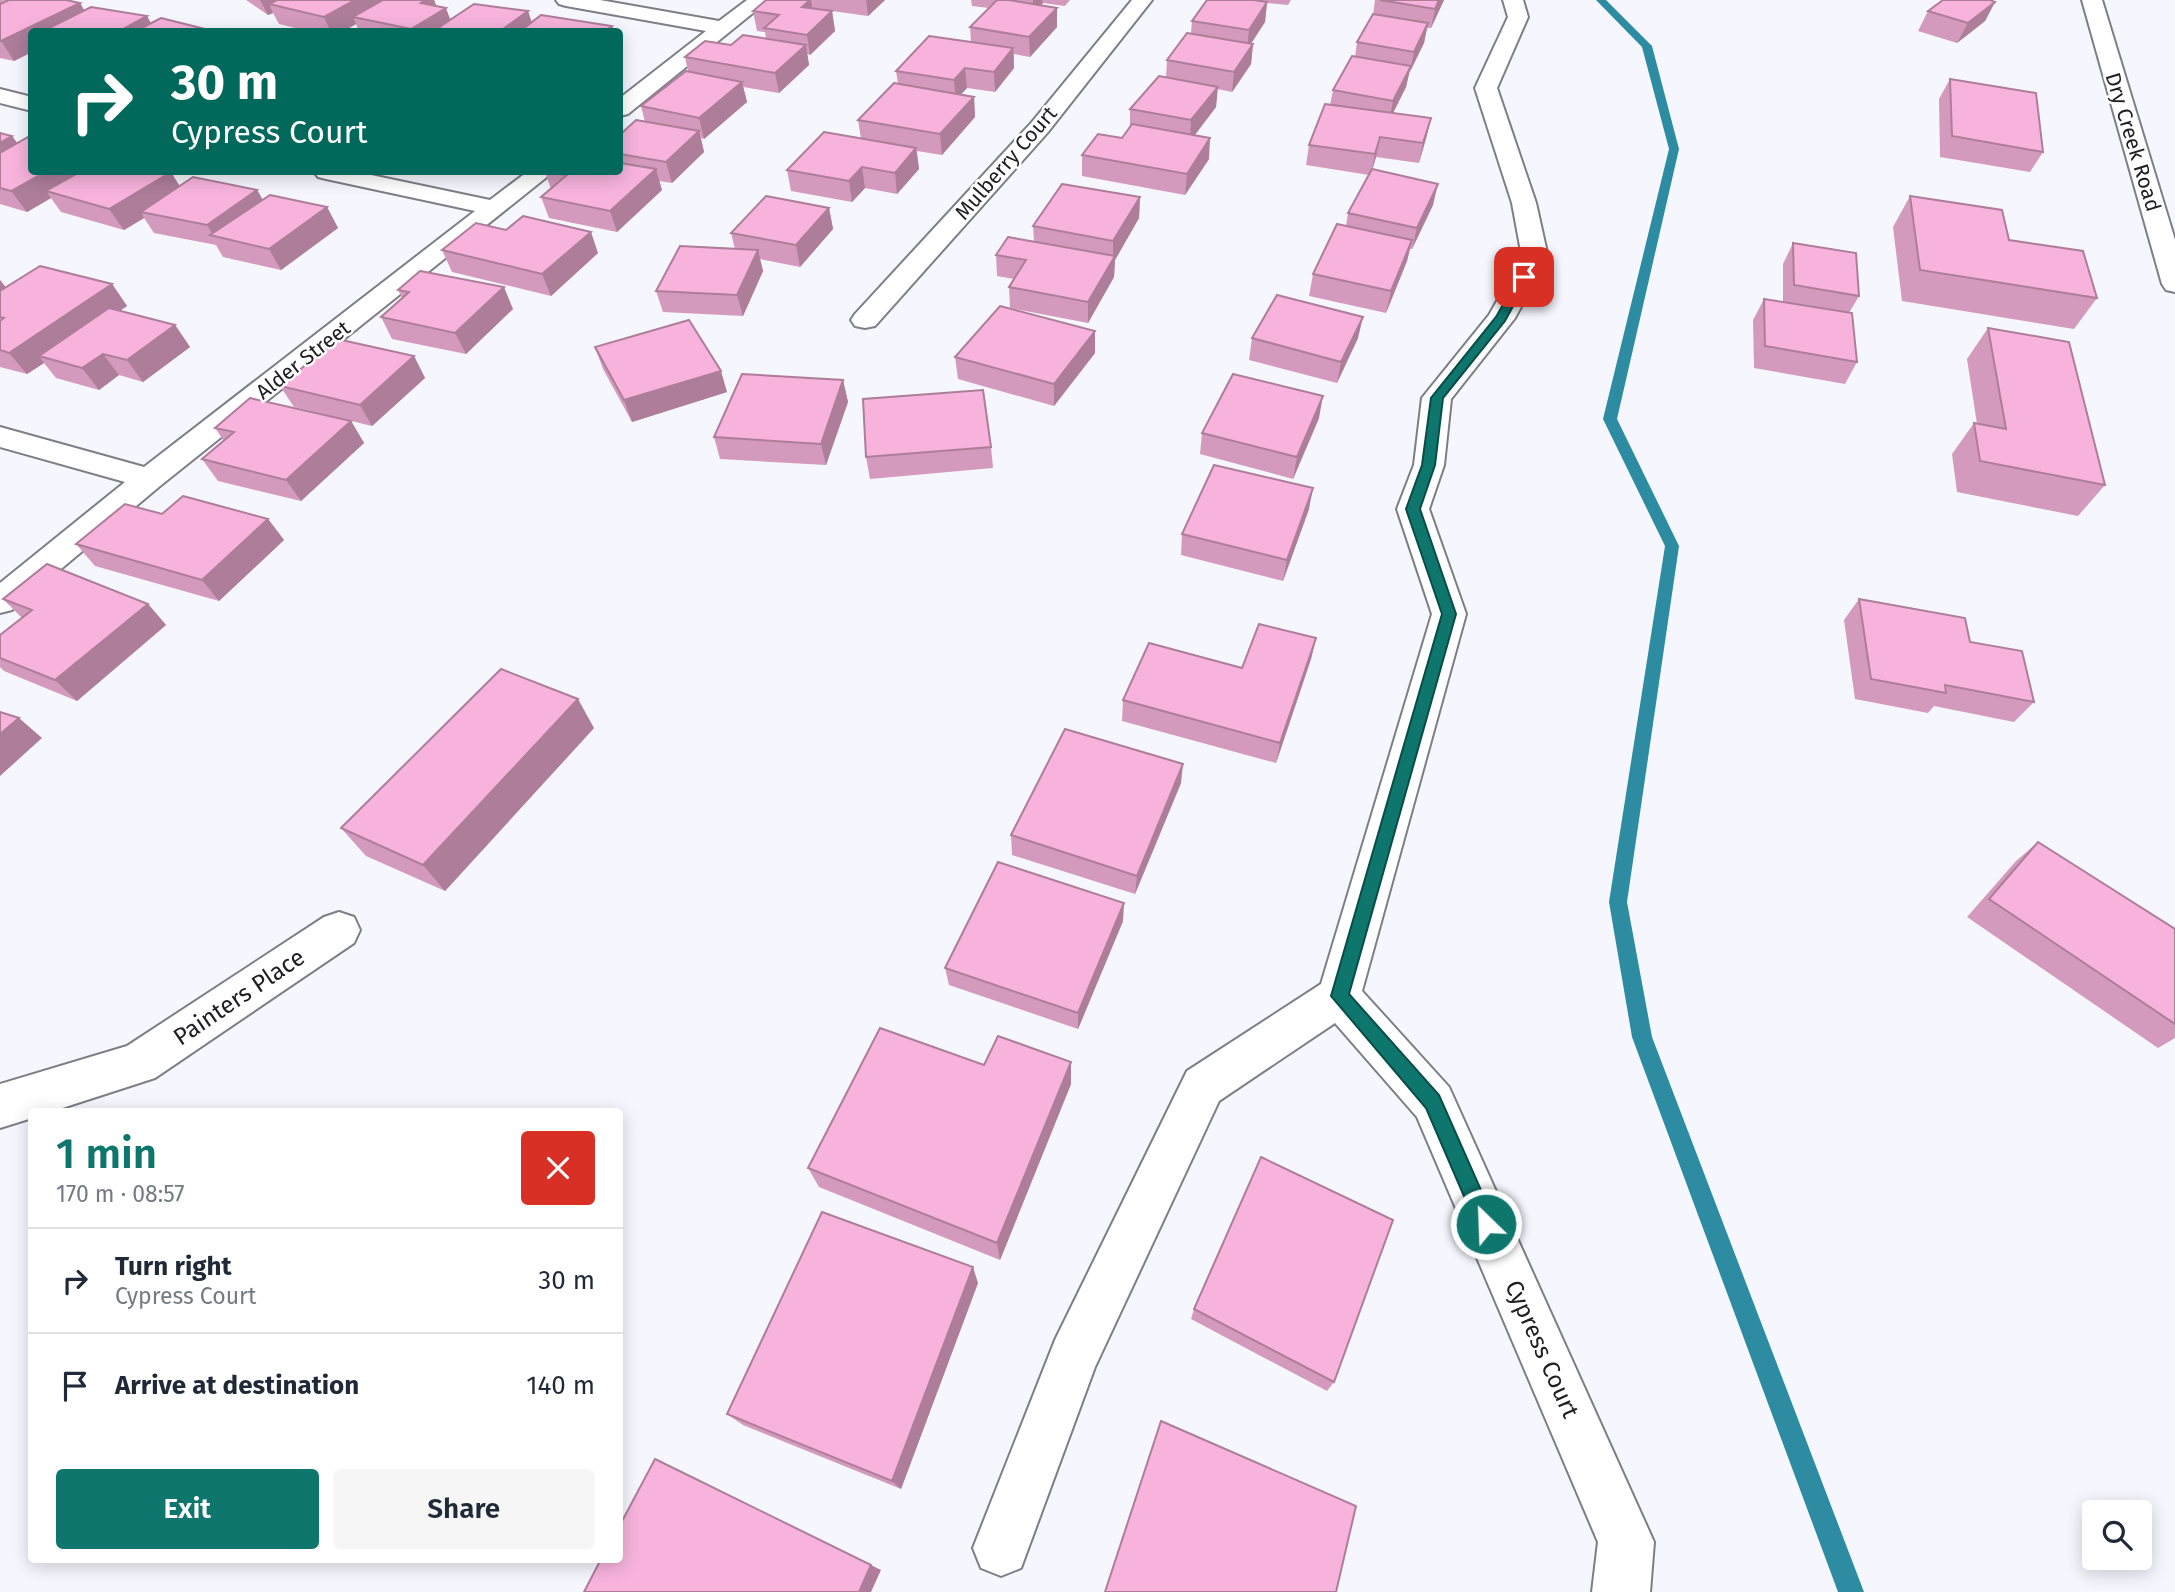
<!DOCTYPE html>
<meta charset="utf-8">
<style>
:root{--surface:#fff;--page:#f6f6f7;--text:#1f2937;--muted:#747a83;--line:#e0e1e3;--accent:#0f766e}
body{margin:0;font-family:"Fira Sans",sans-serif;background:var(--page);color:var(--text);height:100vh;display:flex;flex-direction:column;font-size:26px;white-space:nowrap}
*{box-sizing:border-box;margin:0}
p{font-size:23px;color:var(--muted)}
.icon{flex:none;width:38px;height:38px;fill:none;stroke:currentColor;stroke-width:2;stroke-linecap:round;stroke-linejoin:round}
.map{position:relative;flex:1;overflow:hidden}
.drawer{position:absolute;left:28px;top:1108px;width:595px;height:455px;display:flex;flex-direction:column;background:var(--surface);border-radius:7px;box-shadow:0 4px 18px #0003}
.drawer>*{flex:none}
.top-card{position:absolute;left:28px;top:28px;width:595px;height:147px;border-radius:7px;box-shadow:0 4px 18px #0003;background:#00695c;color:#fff;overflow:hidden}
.buttons{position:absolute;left:2082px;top:1500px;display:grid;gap:14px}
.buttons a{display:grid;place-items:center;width:70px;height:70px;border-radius:7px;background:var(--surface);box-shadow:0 4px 18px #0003;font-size:35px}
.pin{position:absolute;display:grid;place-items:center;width:60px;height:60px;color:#fff;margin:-30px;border-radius:14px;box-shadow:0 4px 10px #0006}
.me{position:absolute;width:77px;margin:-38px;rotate:336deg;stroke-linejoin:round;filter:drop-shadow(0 0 5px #0008)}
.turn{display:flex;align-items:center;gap:24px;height:147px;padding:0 28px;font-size:32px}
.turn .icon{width:91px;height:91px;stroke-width:2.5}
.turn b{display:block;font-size:49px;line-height:60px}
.round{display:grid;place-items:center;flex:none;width:74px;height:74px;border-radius:7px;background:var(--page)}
.headline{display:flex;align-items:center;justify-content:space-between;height:119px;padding:0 28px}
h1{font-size:42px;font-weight:600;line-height:52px;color:var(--accent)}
.primary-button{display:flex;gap:14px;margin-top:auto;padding:14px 28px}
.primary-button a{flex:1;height:80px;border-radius:7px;background:var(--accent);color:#fff;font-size:28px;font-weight:600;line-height:80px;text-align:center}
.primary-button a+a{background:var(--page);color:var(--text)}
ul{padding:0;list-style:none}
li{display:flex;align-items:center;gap:21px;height:105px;padding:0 28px;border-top:2px solid var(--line)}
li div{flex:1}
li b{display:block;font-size:26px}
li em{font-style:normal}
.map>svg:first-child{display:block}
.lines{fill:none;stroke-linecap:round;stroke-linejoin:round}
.stream{fill:#2d8ca1;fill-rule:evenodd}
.minor-casing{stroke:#7d7e86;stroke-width:4}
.minor{fill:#fff;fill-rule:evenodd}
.wall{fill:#d49abd}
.shaded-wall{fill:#ad7d9a}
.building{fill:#f7b3dc;stroke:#ad7d9a;stroke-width:2}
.route{fill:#0f766e;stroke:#0a4d48;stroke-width:2}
.labels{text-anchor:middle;stroke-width:5;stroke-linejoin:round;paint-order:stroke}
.far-street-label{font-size:21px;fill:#202024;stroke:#fff}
.street-label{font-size:24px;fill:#202024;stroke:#fff}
</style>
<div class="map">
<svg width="2175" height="1592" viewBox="0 0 2175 1592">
<rect width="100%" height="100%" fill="#f6f7fe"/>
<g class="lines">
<polygon class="stream" points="1596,0 1606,0 1652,46 1679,149 1617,419 1679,546 1627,902 1652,1037 1864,1592 1838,1592 1632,1037 1609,902 1665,546 1603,419 1669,149 1642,47"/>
<defs>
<g id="minor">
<polygon points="556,0 600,0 719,21 747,0 769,0 628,114 620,116 620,98 706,31 566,6 559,4"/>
<polygon points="1132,0 1152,0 1048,132 875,326 865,328 855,326 851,320 855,314 1032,122"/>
<polygon points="1503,0 1523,0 1528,17 1497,88 1536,203 1548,257 1515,318 1451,399 1444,465 1429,509 1466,614 1362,991 1449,1087 1654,1542 1650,1592 1592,1592 1598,1542 1417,1117 1335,1023 1219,1101 1095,1367 1021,1568 1001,1576 981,1568 973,1548 1055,1340 1187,1071 1321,984 1432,614 1397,509 1414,465 1422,398 1489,315 1522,257 1512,203 1475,88 1508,17"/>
<polygon points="2082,0 2102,0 2175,240 2175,292 2166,290 2162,284"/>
<polygon points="0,89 32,97 32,111 0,103"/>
<polygon points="314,172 357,172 490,200 527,172 553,172 160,486 12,610 0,613 0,583 125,482 0,447 0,427 144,467 475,211 326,179 318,177"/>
<polygon points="339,912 354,917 360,930 354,943 155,1078 53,1111 32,1111 32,1118 0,1128 0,1084 127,1046 324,917"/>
</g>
</defs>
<use href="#minor" class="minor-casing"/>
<use href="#minor" class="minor"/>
</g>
<g class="wall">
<polygon points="0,0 80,3 84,10 151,23 217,32 32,32 32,52 14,61 0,58"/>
<polygon points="246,0 434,0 436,6 450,20 528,11 532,23 612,26 614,32 359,32 356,24 342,32 312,32 279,24 273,13 268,15"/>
<polygon points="766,0 885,0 868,16 832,11 835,31 810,55 807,54 809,65 779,93 743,87 747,102 704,139 701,138 704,152 672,183 659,181 662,190 617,232 549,218 541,197 551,189 545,172 620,172 620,132 623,132 645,122 641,106 688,71 685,57 731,45 766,39 765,32 757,31 753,11"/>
<polygon points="971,0 1070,0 1065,6 1043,3 1040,5 1057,8 1057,27 1030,57 1014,54 1014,68 995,92 967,88 961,94 974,97 975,117 942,155 917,151 919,169 897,194 865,188 852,202 791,191 787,170 861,139 858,120 898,84 896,71 971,42 970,27 989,8 972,6"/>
<polygon points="1207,0 1291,0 1288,5 1267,3 1265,22 1251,43 1253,44 1251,64 1232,92 1217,89 1216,107 1195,135 1209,159 1185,195 1082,176 1082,155 1122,138 1130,127 1130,109 1166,77 1167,60 1191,33 1192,21"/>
<polygon points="1375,0 1444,0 1431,28 1427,28 1424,43 1409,72 1406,87 1393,113 1431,118 1419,163 1376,157 1372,169 1433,205 1412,249 1410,249 1407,261 1386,313 1309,296 1313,274 1346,226 1348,213 1369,175 1306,165 1309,145 1330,105 1333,90 1355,57 1357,42 1373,15"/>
<polygon points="1995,2 1985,21 1957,43 1918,31 1928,11"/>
<polygon points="1950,79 2043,152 2030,172 1940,157 1939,99"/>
<polygon points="0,133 12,136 17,143 32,172 180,186 257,190 263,200 327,207 338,228 281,270 223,257 216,245 154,233 144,218 124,230 61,212 51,198 27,212 0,204"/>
<polygon points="1910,196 2009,240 2097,298 2074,329 1902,301 1893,227"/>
<polygon points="1140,197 1139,218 1115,260 1114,277 1088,323 1010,308 1009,287 1014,279 997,276 996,255 1034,242 1033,226"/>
<polygon points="829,208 833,229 800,267 760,259 763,271 743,316 663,312 656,291 735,249 731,233"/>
<polygon points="506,230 598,253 551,296 452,272 442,250"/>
<polygon points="1793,243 1859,296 1849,313 1857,362 1845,384 1754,368 1753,320 1764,299 1783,302 1783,264"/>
<polygon points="0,280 5,287 112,284 127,306 119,311 175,325 190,347 143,382 119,375 99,390 56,378 44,363 27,374 0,367"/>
<polygon points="398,290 513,309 466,354 392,339 381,317 402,298"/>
<polygon points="1988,328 2105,485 2078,516 1957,492 1952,454 1974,423 1977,424 1967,359"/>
<polygon points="1095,331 1095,353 1054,406 958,379 955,357"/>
<polygon points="1252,338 1358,338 1337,383 1249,360"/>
<polygon points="595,347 727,392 632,422 603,369"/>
<polygon points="414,356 425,378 372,426 294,407 280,386"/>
<polygon points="843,380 848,402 826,465 720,459 714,437"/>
<polygon points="1319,418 1293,479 1200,454 1202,433"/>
<polygon points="351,421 364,443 301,501 218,481 202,459 224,441 215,428"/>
<polygon points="991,447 993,468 870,479 866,457"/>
<polygon points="1309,509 1283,581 1181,555 1182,534"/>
<polygon points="162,514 268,519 284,540 219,601 95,566 76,544"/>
<polygon points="3,599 148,604 166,625 77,701 4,671 0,667 0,635 22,618"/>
<polygon points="1859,599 1970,642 2034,702 2014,722 1934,706 1928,713 1855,699 1844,620"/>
<polygon points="1316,638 1311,659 1276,763 1122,721 1123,700 1242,668"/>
<polygon points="594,728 445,891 366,856 341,828"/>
<polygon points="1181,783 1135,894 1012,855 1011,835"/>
<polygon points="2038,842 2175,929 2175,1038 2158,1048 1967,917 2016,861"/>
<polygon points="1123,921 1078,1029 949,985 945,968"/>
<polygon points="1071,1062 1071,1084 1000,1260 819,1187 808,1168 984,1065"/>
<polygon points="978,1283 901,1489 743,1425 727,1414"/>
<polygon points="1194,1309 1334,1382 1327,1391 1191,1319"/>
</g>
<g class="shaded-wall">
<polygon points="260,0 308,0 269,4 273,13 268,15"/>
<polygon points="355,0 395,0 353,17 356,24 342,32 331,32 324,17"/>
<polygon points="426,0 434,0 439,12 446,8 453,27 438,28 439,32 412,32 411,29 421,3"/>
<polygon points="810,0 811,0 814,19 802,7"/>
<polygon points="866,0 885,0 868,16"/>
<polygon points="1033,0 1042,0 1043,3 1033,14"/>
<polygon points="1439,0 1444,0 1431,28 1435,9"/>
<polygon points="1267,2 1265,22 1247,50 1249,30"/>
<polygon points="1995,2 1985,21 1957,43 1968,23"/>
<polygon points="80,3 91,22 43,32 32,32 32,49 29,49 32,52 14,61 1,41"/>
<polygon points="1057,8 1057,27 1030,57 1029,37"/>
<polygon points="528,11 534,31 534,32 499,32"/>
<polygon points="832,11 835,31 810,55 807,35"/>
<polygon points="147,16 156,32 118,32"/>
<polygon points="1428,23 1424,43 1410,72 1414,52"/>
<polygon points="612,26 614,32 604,32"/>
<polygon points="1253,44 1251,64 1232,92 1234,72"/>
<polygon points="806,45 809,65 779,93 775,73"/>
<polygon points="1013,48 1014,68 995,92 994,72"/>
<polygon points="1411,66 1406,87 1389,121 1393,101"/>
<polygon points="965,68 967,88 956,100 954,80"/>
<polygon points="742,82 747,102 704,139 699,118"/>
<polygon points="1218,87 1216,107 1190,141 1191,120"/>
<polygon points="974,97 975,117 942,155 940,134"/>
<polygon points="1431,118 1426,139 1419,163 1423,143"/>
<polygon points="699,131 704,152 672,183 666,162"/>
<polygon points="12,136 27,157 0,172 0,143"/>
<polygon points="1380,137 1376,157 1371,175 1375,154"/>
<polygon points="1210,138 1209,159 1185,195 1187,174"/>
<polygon points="916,148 919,169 897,194 895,173"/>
<polygon points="862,167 865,188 852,202 849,181"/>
<polygon points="656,169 662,190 617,232 610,211"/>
<polygon points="45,172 96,172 46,191 51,198 27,212 11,191"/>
<polygon points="171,172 184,193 141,212 144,218 124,230 109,209"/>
<polygon points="1438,184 1433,205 1412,249 1417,228"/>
<polygon points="257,190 269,211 214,236 207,225"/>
<polygon points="1140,197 1139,218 1115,260 1114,277 1088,323 1088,302 1113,258 1113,241"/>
<polygon points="327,207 338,228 281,270 269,249"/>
<polygon points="829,208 833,229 800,267 796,245"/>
<polygon points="591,232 598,253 551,296 542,274"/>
<polygon points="1412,240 1407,261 1386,313 1391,291"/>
<polygon points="758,250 763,271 743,316 737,295"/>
<polygon points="0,280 15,299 0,309"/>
<polygon points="112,284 127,306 49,359 39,356 44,363 27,374 9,353"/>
<polygon points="504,287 513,309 466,354 455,333"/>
<polygon points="1363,317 1358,338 1337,383 1341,362"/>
<polygon points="175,325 190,347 143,382 127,360"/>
<polygon points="1095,331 1095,353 1054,406 1054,384"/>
<polygon points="103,354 119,375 99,390 82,368"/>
<polygon points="414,356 425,378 372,426 360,405"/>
<polygon points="721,371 727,392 632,422 624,400"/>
<polygon points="843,380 848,402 826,465 821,444"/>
<polygon points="1323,396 1319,418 1293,479 1297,457"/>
<polygon points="351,421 364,443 301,501 286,480"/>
<polygon points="1313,488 1309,509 1283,581 1287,560"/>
<polygon points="268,519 284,540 219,601 202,580"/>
<polygon points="148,604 166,625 77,701 55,680"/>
<polygon points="1316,638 1311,659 1276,763 1280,743"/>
<polygon points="578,699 594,728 445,891 423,865"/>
<polygon points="19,718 42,738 0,776 0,734"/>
<polygon points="1183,764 1181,783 1135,894 1137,876"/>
<polygon points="1124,903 1123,921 1078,1029 1078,1013"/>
<polygon points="1071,1062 1071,1084 1000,1260 997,1243"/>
<polygon points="973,1267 978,1283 901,1489 892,1481"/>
<polygon points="675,1468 881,1570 871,1592 859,1592"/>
</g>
<g class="building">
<polygon points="9,0 66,0 80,3 1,41 0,41 0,4"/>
<polygon points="277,0 355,0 324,17 269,4"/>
<polygon points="383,0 426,0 421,3 446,8 411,29 353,17"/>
<polygon points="766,0 810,0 802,7 832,11 807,35 764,28 779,15 753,11"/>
<polygon points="997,0 1009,0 1057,8 1029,37 970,27"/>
<polygon points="1207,0 1254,0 1267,2 1249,30 1192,21"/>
<polygon points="1380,0 1439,0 1435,9"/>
<polygon points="1943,0 1990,0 1995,2 1968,23 1928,11"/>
<polygon points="474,4 528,11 499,32 460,32 438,28"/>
<polygon points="91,7 147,16 118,32 43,31"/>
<polygon points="1373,14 1428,23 1414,52 1357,42"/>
<polygon points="541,15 612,26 604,32 519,32"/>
<polygon points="161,18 217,32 134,32"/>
<polygon points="1187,33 1253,44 1234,72 1167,60"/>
<polygon points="743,35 806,45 775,73 685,57 705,41 731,45"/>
<polygon points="929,36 1013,48 994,72 965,68 954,80 896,71"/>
<polygon points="1352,56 1411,66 1393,101 1333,90"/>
<polygon points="686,71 742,82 699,118 641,106"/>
<polygon points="1159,76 1218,87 1191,120 1130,109"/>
<polygon points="1950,79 2036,93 2043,152 1952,136"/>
<polygon points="894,83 974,97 940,134 858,120"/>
<polygon points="1325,104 1431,118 1423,143 1380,137 1375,154 1309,145"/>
<polygon points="636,120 699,131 666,162 620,154 620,132 623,132"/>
<polygon points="1132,124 1210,138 1187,174 1082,155 1098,134 1122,138"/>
<polygon points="824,132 916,148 895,173 862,167 849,181 787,170"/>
<polygon points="0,133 12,136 0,143"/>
<polygon points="30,136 32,137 32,172 45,172 11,191 0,188 0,153"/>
<polygon points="620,163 656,169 610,211 541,197 567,175 549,172 620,172"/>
<polygon points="1372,169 1438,184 1417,228 1348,213"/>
<polygon points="80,172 171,172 109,209 46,191"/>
<polygon points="193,177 257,190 207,225 141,212"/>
<polygon points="1062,184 1140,197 1113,241 1033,226"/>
<polygon points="270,195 327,207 269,249 210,235"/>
<polygon points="766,196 829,208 796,245 731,233"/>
<polygon points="1910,196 2002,210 2009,240 2083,251 2097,298 1920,270"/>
<polygon points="523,216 591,232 542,274 442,250 476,223 506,230"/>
<polygon points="1337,224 1412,240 1391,291 1313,274"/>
<polygon points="1008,237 1115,256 1088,302 1009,287 1026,260 996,255"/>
<polygon points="1793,243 1856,253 1859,296 1794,285"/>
<polygon points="680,246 758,250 737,295 656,291"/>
<polygon points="40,266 112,284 9,353 0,350 0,321 4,318 0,317 0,291"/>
<polygon points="420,271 504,287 455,333 381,317 409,292 398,290"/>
<polygon points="1277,295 1363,317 1341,362 1252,338"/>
<polygon points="1764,299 1852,313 1857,362 1765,346"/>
<polygon points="1000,306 1095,331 1054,384 955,357"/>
<polygon points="109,308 175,325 127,360 103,354 82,368 39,356"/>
<polygon points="689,320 721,371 624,400 595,347"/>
<polygon points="1988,328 2069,342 2105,485 1980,461 1974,423 2006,429"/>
<polygon points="337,339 414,356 360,405 280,386"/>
<polygon points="742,374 843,380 821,444 714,437"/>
<polygon points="1233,374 1323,396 1297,457 1202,433"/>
<polygon points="983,390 991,447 866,457 863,399"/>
<polygon points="250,398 351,421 286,480 202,459 234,432 215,428"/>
<polygon points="1214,465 1313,488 1287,560 1182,534"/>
<polygon points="183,496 268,519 202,580 76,544 125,504 162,514"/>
<polygon points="47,564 148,604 55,680 0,658 0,635 32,610 3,599"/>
<polygon points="1859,599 1965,618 1970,642 2022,651 2034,702 1945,685 1946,693 1871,679"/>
<polygon points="1259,624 1316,638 1280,743 1123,700 1149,643 1242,668"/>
<polygon points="501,669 578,699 423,865 341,828"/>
<polygon points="0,712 19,718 0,734"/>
<polygon points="1065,729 1183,764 1137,876 1011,835"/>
<polygon points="2038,842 2175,929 2175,1024 1989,899"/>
<polygon points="998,862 1124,903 1078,1013 945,968"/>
<polygon points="880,1028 984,1065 998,1036 1071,1062 997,1243 808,1168"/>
<polygon points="1261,1157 1393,1220 1334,1382 1194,1309"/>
<polygon points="822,1212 973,1267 892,1481 727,1414"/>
<polygon points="1161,1421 1356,1506 1336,1592 1105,1592"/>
<polygon points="655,1459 871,1565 859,1592 584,1592 601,1559 620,1559 620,1525"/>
</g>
<polygon class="route" points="1520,275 1529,277 1505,321 1443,398 1435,465 1420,509 1456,614 1349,994 1439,1095 1496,1224 1494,1231 1486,1234 1479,1231 1426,1108 1331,996 1442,614 1406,509 1422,465 1431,398 1496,317"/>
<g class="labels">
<g class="far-street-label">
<text transform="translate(2133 142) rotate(73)" y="7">Dry Creek Road</text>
<text transform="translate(1006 163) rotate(-49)" y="7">Mulberry Court</text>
<text transform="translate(303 360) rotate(-38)" y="7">Alder Street</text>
</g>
<g class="street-label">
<text transform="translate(239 997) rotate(-34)" y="8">Painters Place</text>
<text transform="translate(1542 1349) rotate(66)" y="8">Cypress Court</text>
</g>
</g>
</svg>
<div class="buttons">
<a><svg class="icon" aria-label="search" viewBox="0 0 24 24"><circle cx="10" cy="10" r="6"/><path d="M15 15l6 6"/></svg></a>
</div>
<div class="pin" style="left:1524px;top:277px;background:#d93025"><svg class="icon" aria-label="arrive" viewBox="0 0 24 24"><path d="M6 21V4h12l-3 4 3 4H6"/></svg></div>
<svg class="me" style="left:1486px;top:1224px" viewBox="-20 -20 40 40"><circle r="17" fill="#0f766e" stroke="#fff" stroke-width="3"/><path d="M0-11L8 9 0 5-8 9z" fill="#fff"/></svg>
<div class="top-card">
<div class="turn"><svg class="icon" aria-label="right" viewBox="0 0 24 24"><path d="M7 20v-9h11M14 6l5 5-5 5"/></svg><div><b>30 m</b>Cypress Court</div></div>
</div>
<section class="drawer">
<div class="headline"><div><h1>1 min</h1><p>170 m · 08:57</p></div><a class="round" style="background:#d93025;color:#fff"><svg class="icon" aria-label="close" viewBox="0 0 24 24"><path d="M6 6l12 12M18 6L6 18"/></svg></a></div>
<ul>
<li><svg class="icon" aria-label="right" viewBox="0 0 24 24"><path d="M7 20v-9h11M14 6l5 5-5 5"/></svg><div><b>Turn right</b><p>Cypress Court</p></div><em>30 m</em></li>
<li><svg class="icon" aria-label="arrive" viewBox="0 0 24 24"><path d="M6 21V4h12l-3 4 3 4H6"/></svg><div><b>Arrive at destination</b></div><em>140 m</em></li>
</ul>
<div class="primary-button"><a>Exit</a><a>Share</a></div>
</section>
</div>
